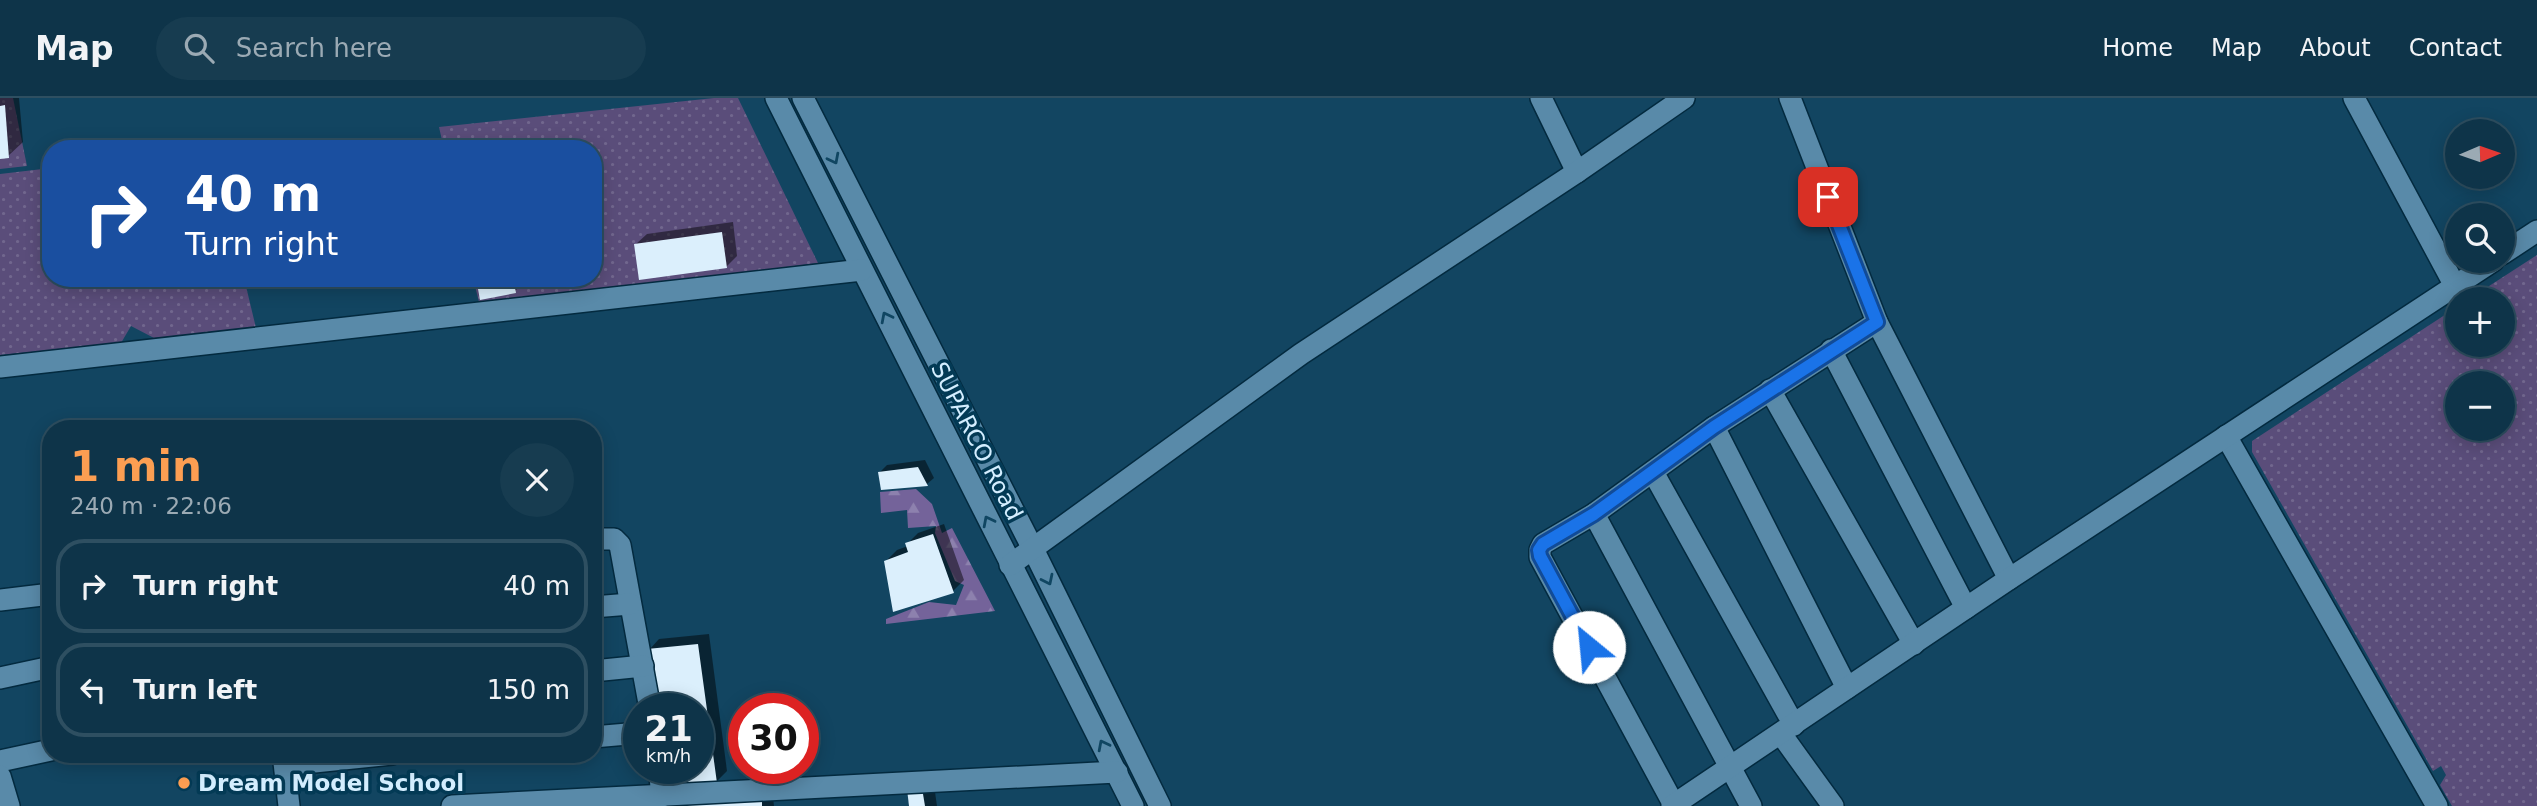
<!DOCTYPE html>
<meta charset="utf-8">
<style>
:root{--surface:#0e3449;--page:#173c50;--text:#f1f3f6;--muted:#9baab4;--line:#2e4f61;--accent:#fc9e52}
body{margin:0;font-family:"DejaVu Sans",sans-serif;background:var(--page);color:var(--text);height:100vh;display:flex;flex-direction:column;font-size:26px;white-space:nowrap}
*{box-sizing:border-box;margin:0}
p{font-size:23px;color:var(--muted)}
.icon{flex:none;width:38px;height:38px;fill:none;stroke:currentColor;stroke-width:2;stroke-linecap:round;stroke-linejoin:round}
.map{position:relative;flex:1;overflow:hidden}
.drawer{position:absolute;left:42px;top:322px;width:560px;height:343px;display:flex;flex-direction:column;background:var(--surface);border-radius:28px;box-shadow:0 4px 18px #0003,0 0 0 2px var(--line)}
.drawer>*{flex:none}
.top-card{position:absolute;left:42px;top:42px;width:560px;height:147px;border-radius:28px;box-shadow:0 4px 18px #0003,0 0 0 2px var(--line);background:#1a4fa0;color:#fff;overflow:hidden}
.needle{width:46px;rotate:88deg}
.buttons{position:absolute;left:2445px;top:21px;display:grid;gap:14px}
.buttons a{display:grid;place-items:center;width:70px;height:70px;border-radius:50%;background:var(--surface);box-shadow:0 4px 18px #0003,0 0 0 2px var(--line);font-size:35px}
.speed{position:absolute;left:623px;top:595px;display:flex;gap:14px;font-size:35px;font-weight:700;text-align:center}
.speed>*{display:grid;place-content:center;width:91px;height:91px;border-radius:50%;background:var(--surface);box-shadow:0 4px 18px #0003,0 0 0 2px var(--line);line-height:1}
.speed small{font-size:18px;font-weight:400}
.speed .limit{border:10px solid #d22;background:#fff;color:#111}
.pin{position:absolute;display:grid;place-items:center;width:60px;height:60px;color:#fff;margin:-30px;border-radius:14px;box-shadow:0 4px 10px #0006}
.me{position:absolute;width:77px;margin:-38px;rotate:332deg;stroke-linejoin:round;filter:drop-shadow(0 0 5px #0008)}
.turn{display:flex;align-items:center;gap:24px;height:147px;padding:0 28px;font-size:32px}
.turn .icon{width:91px;height:91px;stroke-width:2.5}
.turn b{display:block;font-size:49px;line-height:60px}
.round{display:grid;place-items:center;flex:none;width:74px;height:74px;border-radius:37px;background:var(--page)}
.headline{display:flex;align-items:center;justify-content:space-between;height:119px;padding:0 28px}
h1{font-size:42px;font-weight:800;line-height:52px;color:var(--accent)}
ul{padding:0;list-style:none}
li{display:flex;align-items:center;gap:21px;height:94px;margin:0 14px 10px;padding:0 14px;border:4px solid var(--line);border-radius:28px}
li div{flex:1}
li b{display:block;font-size:26px}
li em{font-style:normal}
header{display:flex;align-items:center;gap:42px;box-sizing:border-box;height:98px;padding:0 35px;background:var(--surface);border-bottom:2px solid var(--line)}
header strong{font-size:33px}
nav{display:flex;gap:38px;margin-inline-start:auto;font-size:24px}
.search{width:490px;height:63px;background:var(--page);display:flex;align-items:center;gap:18px;box-sizing:border-box;padding:0 24px;border-radius:38px;color:var(--muted);font-size:26px}
.map>svg:first-child{display:block}
.grass{fill:url(#grass-dots);fill-rule:evenodd}
.forest{fill:url(#forest-firs)}
.shadow{fill:#0007}
.building{fill:#dbeffc}
.lines{fill:none;stroke-linecap:round;stroke-linejoin:round}
.minor-casing{stroke:#032a3f;stroke-width:24}
.minor{stroke:#598aa9;stroke-width:21}
.oneway{stroke:#104662}
.route-casing{stroke:#114b97;stroke-width:18}
.route{stroke:#1a73e8;stroke-width:12}
.poi-dot{fill:#fc9e52;stroke:#033a55;stroke-width:2.5}
.labels{text-anchor:middle;stroke-width:7;stroke-linejoin:round;paint-order:stroke}
.street-label{font-size:23px;fill:#d4eeff;stroke:#033a55}
.poi-label{font-size:23px;font-weight:bold;fill:#d4eeff;stroke:#033a55;text-anchor:start}
</style>
<header>
<strong>Map</strong>
<div class="search"><svg class="icon" aria-label="search" viewBox="0 0 24 24"><circle cx="10" cy="10" r="6"/><path d="M15 15l6 6"/></svg>Search here</div>
<nav><a>Home</a><a>Map</a><a>About</a><a>Contact</a></nav>
</header>
<div class="map">
<svg width="2537" height="708" viewBox="0 0 2537 708">
<defs>
<pattern id="grass-dots" width="8" height="8" patternUnits="userSpaceOnUse" patternTransform="scale(1.75)"><rect width="8" height="8" fill="#5a4d7a"/><path d="M2 2h.1M6 6h.1" fill="none" stroke="#71678e" stroke-width="1.8" stroke-linecap="round"/></pattern>
<pattern id="forest-firs" width="22" height="20" patternUnits="userSpaceOnUse" patternTransform="scale(1.75)"><rect width="22" height="20" fill="#74639a"/><path d="M5 1l3.5 6h-7zM16 11l3.5 6h-7z" fill="#8d81ae"/></pattern>
</defs>
<rect width="100%" height="100%" fill="#124561"/>
<g class="grass">
<polygon points="0,0 13,0 27,68 0,71"/>
<polygon points="714,0 738,0 818,165 480,208 473,180 593,180 593,51 444,51 439,29"/>
<polygon points="51,70 51,180 244,180 256,230 154,240 131,228 121,245 0,257 0,76"/>
<path d="M2537,157V708H2452L2440,687L2446,677L2441,668L2433,673L2252,354V343L2457,209V247H2502V201H2469ZM2502,285V331H2457V285Z"/>
</g>
<polygon class="forest" points="916,391 932,406 942,435 952,430 995,513 886,526 886,521 929,504 956,507 964,487 955,483 935,435 936,428 908,430 907,412 881,415 880,394"/>
<g class="shadow">
<polygon points="0,0 19,0 23,44 8,58 0,59"/>
<polygon points="733,124 737,158 726,169 636,146 647,136"/>
<polygon points="478,180 526,180 526,182 515,193"/>
<polygon points="925,362 934,380 927,386 880,374 887,367"/>
<polygon points="944,426 964,482 953,493 886,463 897,452 908,448 907,446 918,435"/>
<polygon points="709,536 727,673 717,683 698,670 698,611 649,552 659,541"/>
<polygon points="933,680 937,708 911,708"/>
<polygon points="772,690 774,708 686,708"/>
</g>
<g class="building">
<polygon points="5,7 9,60 0,61 0,8"/>
<polygon points="722,134 727,170 639,182 634,146"/>
<polygon points="476,180 513,180 516,195 480,202"/>
<polygon points="918,369 928,388 881,392 878,374"/>
<polygon points="933,436 954,495 893,514 884,463 908,454 905,445"/>
<polygon points="698,546 717,685 668,688 665,670 698,670 698,611 656,611 647,551"/>
<polygon points="922,690 925,708 909,708 907,691"/>
<polygon points="762,700 762,708 684,708 684,703"/>
</g>
<g class="lines">
<defs>
<g id="minor">
<polyline points="776,0 1133,708"/>
<polyline points="803,0 1033,451 1160,708"/>
<polyline points="1541,0 1577,74"/>
<polyline points="1790,0 1877,224 2009,481"/>
<polyline points="2354,0 2455,188"/>
<polyline points="2502,156 2537,133"/>
<polyline points="1831,252 1966,510"/>
<polyline points="0,269 862,172"/>
<polyline points="1770,292 1914,546"/>
<polyline points="1714,329 1847,590"/>
<polyline points="2226,338 2437,708"/>
<polyline points="1653,374 1794,627"/>
<polyline points="1594,416 1751,708"/>
<polyline points="593,441 614,441 620,447 650,611"/>
<polyline points="1010,467 1301,256 1577,74 1684,0"/>
<polyline points="0,502 51,496"/>
<polyline points="593,509 630,506"/>
<polyline points="593,573 643,568"/>
<polyline points="0,580 51,569"/>
<polyline points="1781,636 1833,708"/>
<polyline points="593,639 639,635"/>
<polyline points="283,656 289,708"/>
<polyline points="0,663 51,652"/>
<polyline points="285,667 392,656"/>
<polyline points="659,670 662,698"/>
<polyline points="0,678 9,708"/>
<polyline points="1674,707 1540,459 1540,452 1543,446 1594,416 1714,329 1877,224"/>
<polyline points="452,708 1117,674"/>
<polyline points="1672,708 2009,481 2493,163"/>
</g>
</defs>
<use href="#minor" class="minor-casing"/>
<use href="#minor" class="minor"/>
</g>
<defs><path id="oneway-chevron" d="M-2-3.5L2.5 0L-2 3.5" fill="none" stroke-width="1.6" stroke-linecap="round" stroke-linejoin="round" transform="scale(1.75)"/></defs>
<g class="oneway">
<use href="#oneway-chevron" transform="translate(834 61) rotate(63)"/>
<use href="#oneway-chevron" transform="translate(886 219) rotate(-117)"/>
<use href="#oneway-chevron" transform="translate(988 423) rotate(-117)"/>
<use href="#oneway-chevron" transform="translate(1048 482) rotate(64)"/>
<use href="#oneway-chevron" transform="translate(1103 647) rotate(-117)"/>
</g>
<g class="lines">
<defs>
<polyline id="route" points="1589,549 1540,458 1539,452 1543,446 1594,416 1714,329 1877,224 1828,99"/>
</defs>
<use href="#route" class="route-casing"/>
<use href="#route" class="route"/>
</g>
<circle class="poi-dot" cx="184" cy="685" r="7"/>
<g class="labels">
<g class="street-label">
<text transform="translate(977 343) rotate(63)" y="8">SUPARCO Road</text>
</g>
<g class="poi-label">
<text x="198" y="693">Dream Model School</text>
</g>
</g>
</svg>
<div class="buttons">
<a><svg class="needle" viewBox="-14 -14 28 28"><path d="M0-13l5 13h-10z" fill="#e53935"/><path d="M0 13l5-13h-10z" fill="#9baab4"/></svg></a>
<a><svg class="icon" aria-label="search" viewBox="0 0 24 24"><circle cx="10" cy="10" r="6"/><path d="M15 15l6 6"/></svg></a>
<a>+</a>
<a>−</a>
</div>
<div class="speed"><div>21<small>km/h</small></div><div class="limit">30</div></div>
<div class="pin" style="left:1828px;top:99px;background:#d93025"><svg class="icon" aria-label="arrive" viewBox="0 0 24 24"><path d="M6 21V4h12l-3 4 3 4H6"/></svg></div>
<svg class="me" style="left:1589px;top:549px" viewBox="-20 -20 40 40"><circle r="19" fill="#fff"/><path d="M0-13L10 11 0 6-10 11z" fill="#1a73e8"/></svg>
<div class="top-card">
<div class="turn"><svg class="icon" aria-label="right" viewBox="0 0 24 24"><path d="M7 20v-9h11M14 6l5 5-5 5"/></svg><div><b>40 m</b>Turn right</div></div>
</div>
<section class="drawer">
<div class="headline"><div><h1>1 min</h1><p>240 m · 22:06</p></div><a class="round"><svg class="icon" aria-label="close" viewBox="0 0 24 24"><path d="M6 6l12 12M18 6L6 18"/></svg></a></div>
<ul>
<li><svg class="icon" aria-label="right" viewBox="0 0 24 24"><path d="M7 20v-9h11M14 6l5 5-5 5"/></svg><div><b>Turn right</b></div><em>40 m</em></li>
<li><svg class="icon" aria-label="left" viewBox="0 0 24 24"><path d="M17 20v-9H6M10 6l-5 5 5 5"/></svg><div><b>Turn left</b></div><em>150 m</em></li>
</ul>
</section>
</div>
